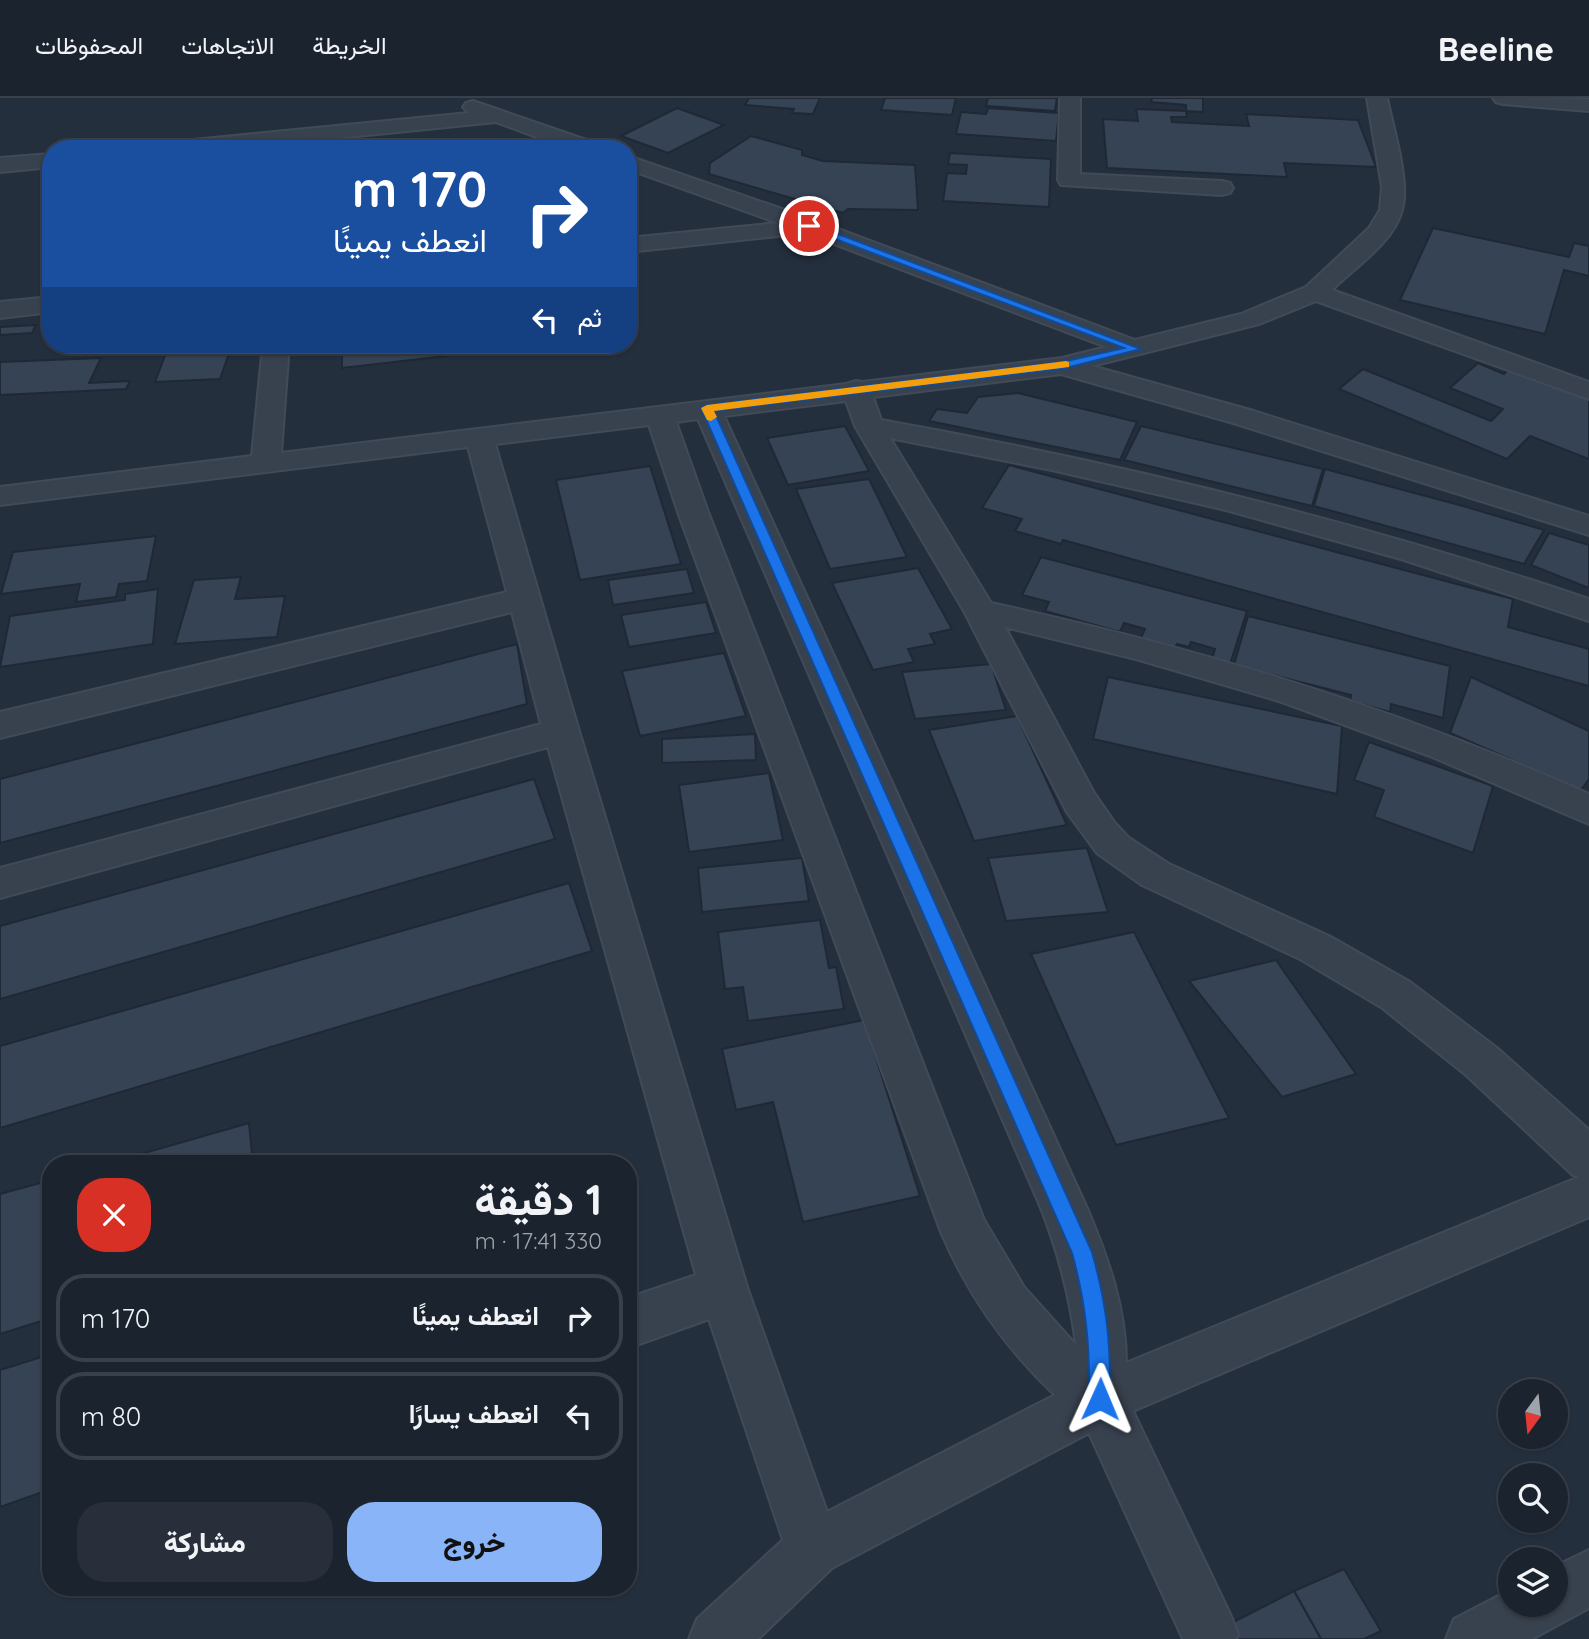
<!DOCTYPE html>
<html lang="ar">
<meta charset="utf-8">
<style>
:root{--surface:#1b232e;--page:#282f3a;--text:#f1f3f6;--muted:#a0a4aa;--line:#39404a;--accent:#8ab4f8}
body{margin:0;font-family:Quicksand,Vazirmatn,sans-serif;background:var(--page);color:var(--text);direction:rtl;height:100vh;display:flex;flex-direction:column;font-size:26px;white-space:nowrap}
*{box-sizing:border-box;margin:0}
p{font-size:23px;color:var(--muted)}
.icon{flex:none;width:38px;height:38px;fill:none;stroke:currentColor;stroke-width:2;stroke-linecap:round;stroke-linejoin:round}
.map{position:relative;flex:1;overflow:hidden;direction:ltr}
.details{position:absolute;left:42px;top:1057px;width:595px;height:441px;display:flex;flex-direction:column;background:var(--surface);border-radius:28px;box-shadow:0 2px 5px #0004,0 0 0 2px var(--line);direction:rtl}
.details>*{flex:none}
.hud{position:absolute;left:42px;top:42px;width:595px;height:214px;border-radius:28px;box-shadow:0 2px 5px #0004,0 0 0 2px var(--line);direction:rtl;background:#1a4fa0;color:#fff;overflow:hidden}
.needle{width:46px;rotate:195deg}
.controls{position:absolute;left:1498px;top:1281px;display:grid;gap:14px}
.controls a{display:grid;place-items:center;width:70px;height:70px;border-radius:50%;background:var(--surface);box-shadow:0 2px 5px #0004,0 0 0 2px var(--line);font-size:35px}
.pin{position:absolute;display:grid;place-items:center;width:60px;height:60px;color:#fff;margin:-30px;border:4px solid #fff;border-radius:50%;box-shadow:0 2px 7px #0007}
.me{position:absolute;width:77px;margin:-38px;rotate:1deg;stroke-linejoin:round;filter:drop-shadow(0 0 5px #0008)}
.turn{display:flex;align-items:center;gap:24px;height:147px;padding:0 35px;font-size:32px}
.turn .icon{width:91px;height:91px;stroke-width:2.5}
.turn b{display:block;font-size:49px;line-height:60px}
.then{display:flex;align-items:center;height:66px;padding:0 35px;background:#0003;gap:14px;font-size:26px}
.round{display:grid;place-items:center;flex:none;width:74px;height:74px;border-radius:28px;background:var(--page)}
.overview{display:flex;align-items:center;justify-content:space-between;height:119px;padding:0 35px}
h1{font-size:42px;font-weight:800;line-height:52px}
.button{display:flex;gap:14px;margin-top:auto;padding:14px 35px}
.button a{flex:1;height:80px;border-radius:28px;background:var(--accent);color:#111;font-size:28px;font-weight:800;line-height:80px;text-align:center}
.button a+a{background:var(--page);color:var(--text)}
ul{padding:0;list-style:none}
li{display:flex;align-items:center;gap:21px;height:88px;margin:0 14px 10px;padding:0 21px;border:4px solid var(--line);border-radius:28px}
li div{flex:1}
li b{display:block;font-size:26px}
li em{font-style:normal}
header{display:flex;align-items:center;gap:42px;box-sizing:border-box;height:98px;padding:0 35px;background:var(--surface);border-bottom:2px solid var(--line)}
header strong{font-size:33px}
nav{display:flex;gap:38px;margin-inline-start:auto;font-size:24px}
.map>svg:first-child{display:block}
.building{fill:#364354;stroke:#1f2835;stroke-width:2}
.lines{fill:none;stroke-linecap:round;stroke-linejoin:round}
.minor-casing{stroke:#414a57;stroke-width:4}
.minor{fill:#38414e;fill-rule:evenodd}
.route{fill:#1a73e8;stroke:#114b97;stroke-width:2}
.slow{fill:#f59e0b}
</style>
<header>
<strong>Beeline</strong>
<nav><a>الخريطة</a><a>الاتجاهات</a><a>المحفوظات</a></nav>
</header>
<div class="map">
<svg width="1589" height="1541" viewBox="0 0 1589 1541">
<rect width="100%" height="100%" fill="#242f3e"/>
<g class="building">
<polygon points="749,0 820,0 813,16 792,15 794,11 745,7"/>
<polygon points="885,0 956,0 952,17 881,12"/>
<polygon points="988,0 1057,0 1055,13 986,8"/>
<polygon points="1152,0 1203,0 1203,14 1186,13 1186,7 1151,4"/>
<polygon points="677,10 724,27 668,55 621,38"/>
<polygon points="988,10 1059,15 1056,43 956,36 961,14 986,16"/>
<polygon points="1136,11 1186,13 1187,19 1171,19 1172,24 1249,28 1246,16 1358,22 1376,69 1284,65 1287,79 1107,70 1103,21 1138,23"/>
<polygon points="751,38 802,52 802,57 823,63 915,67 918,112 848,111 843,115 709,76 710,65"/>
<polygon points="950,55 1051,61 1049,109 943,103 947,75 966,76 967,67 948,66"/>
<polygon points="1433,130 1569,159 1574,145 1589,148 1589,178 1564,172 1545,236 1400,202"/>
<polygon points="36,227 32,235 0,237 0,229"/>
<polygon points="169,247 232,247 220,281 155,284"/>
<polygon points="342,247 445,247 446,258 342,270"/>
<polygon points="101,260 89,285 130,283 126,291 0,297 0,264"/>
<polygon points="1478,265 1504,276 1509,271 1589,301 1589,361 1530,338 1507,361 1339,291 1363,271 1491,323 1503,311 1450,290"/>
<polygon points="1018,295 1137,324 1120,362 929,323 937,311 967,315 978,299"/>
<polygon points="845,328 869,373 788,387 767,340"/>
<polygon points="1141,328 1323,371 1312,408 1124,362"/>
<polygon points="1009,367 1513,501 1508,529 1589,551 1589,588 1063,442 1061,446 1015,433 1022,421 982,410"/>
<polygon points="650,368 681,466 580,482 556,382"/>
<polygon points="1325,371 1463,408 1544,432 1524,466 1314,408"/>
<polygon points="869,381 907,459 830,471 796,391"/>
<polygon points="1549,435 1589,447 1589,490 1531,467"/>
<polygon points="156,438 147,483 119,486 116,499 76,504 80,486 1,496 13,454"/>
<polygon points="1041,459 1247,513 1230,566 1212,561 1215,551 1191,544 1189,549 1177,546 1174,551 1140,542 1145,531 1124,525 1120,534 1045,513 1049,504 1022,497"/>
<polygon points="918,470 952,531 930,536 935,546 908,551 914,564 873,572 832,485"/>
<polygon points="687,471 694,495 613,507 608,482"/>
<polygon points="241,479 235,501 285,498 277,539 175,546 194,482"/>
<polygon points="158,491 153,546 0,569 10,518 125,502 125,496"/>
<polygon points="706,504 716,535 629,549 621,517"/>
<polygon points="1248,518 1450,568 1443,620 1391,606 1390,614 1350,603 1351,597 1234,567"/>
<polygon points="517,546 527,606 0,745 0,681"/>
<polygon points="724,555 746,618 640,638 622,573"/>
<polygon points="991,566 1006,612 915,621 902,574"/>
<polygon points="1108,579 1342,628 1337,696 1093,641"/>
<polygon points="1471,579 1589,633 1589,681 1581,692 1450,635"/>
<polygon points="1017,618 1067,727 974,743 929,632"/>
<polygon points="755,636 756,662 662,665 662,641"/>
<polygon points="1369,644 1493,688 1473,755 1374,719 1384,692 1354,682"/>
<polygon points="769,675 783,742 689,754 679,687"/>
<polygon points="534,681 555,741 0,901 0,828"/>
<polygon points="1087,750 1108,814 1006,823 988,760"/>
<polygon points="802,760 809,803 702,814 698,770"/>
<polygon points="569,785 592,853 0,1030 0,948"/>
<polygon points="820,822 829,870 836,869 844,911 748,923 743,889 725,891 718,834"/>
<polygon points="1134,834 1229,1020 1116,1047 1031,856"/>
<polygon points="1276,862 1356,976 1282,999 1189,883"/>
<polygon points="864,922 920,1098 803,1124 773,1004 736,1012 722,951"/>
<polygon points="249,1025 253,1066 106,1066"/>
<polygon points="51,1082 51,1220 0,1236 0,1096"/>
<polygon points="51,1256 51,1391 0,1409 0,1272"/>
<polygon points="1344,1471 1381,1533 1364,1541 1321,1541 1294,1493"/>
<polygon points="1294,1493 1321,1541 1199,1541 1210,1536"/>
</g>
<g class="lines">
<defs>
<g id="minor">
<polygon points="1060,0 1080,0 1080,76 1222,83 1230,85 1233,90 1230,95 1222,97 1061,87 1058,82"/>
<path d="M1367,0H1387C1393,30 1410,83 1402,112C1394,144 1355,169 1332,192L1589,284V301L1316,203L1259,226L1092,268L1250,312L1589,418V437L1230,324L1061,276L873,299L881,322C1121,365 1357,423 1589,501V523L1401,461L1226,412L1052,372L890,340L991,505C1197,549 1396,610 1589,696V726L1430,658L1279,603L1136,561L1005,529L1094,695L1114,724L1129,740L1169,766L1329,838L1410,884L1497,950L1589,1032V1119L1133,1313L1230,1516L1238,1536L1236,1541H1183L1089,1335L832,1470L758,1541H689L697,1521L783,1442L709,1221L628,1250V1200L696,1177L548,649L0,800V770L541,626L512,514L0,640V614L507,494L468,349L0,407V389L252,358L263,247H289L281,355L846,286L856,283L862,284L1062,260L1106,249L805,135L628,154V140L778,125L628,71V58L817,123L1135,242L1241,216L1306,189L1369,130L1380,112L1382,89ZM846,303L855,328L964,513L1067,714L1097,755L1142,787L1300,861L1381,909L1466,977L1573,1077L1579,1079L1126,1265C1126,1210 1108,1160 1087,1110L724,318ZM698,321L1041,1110C1059,1156 1070,1198 1076,1247L1024,1189L984,1122L708,414L676,324ZM649,327L678,414L941,1134C968,1197 1005,1250 1055,1297L827,1414L748,1192L579,633L495,346Z"/>
<polygon points="1493,0 1589,1 1589,13 1503,6 1496,4"/>
<polygon points="473,3 598,46 600,51 569,51 496,24 230,51 153,51 155,46 163,45 469,15 463,9 466,5"/>
<polygon points="51,56 51,69 0,74 0,60"/>
<polygon points="51,199 51,214 0,220 0,204"/>
<polygon points="1589,1452 1589,1510 1532,1541 1446,1541 1454,1521 1510,1492 1510,1507 1556,1507 1556,1468"/>
</g>
</defs>
<use href="#minor" class="minor-casing"/>
<use href="#minor" class="minor"/>
</g>
<path class="route" d="M809,125L1141,251L1062,271L714,313L1092,1154C1107,1207 1111,1246 1110,1301L1107,1309L1100,1312L1092,1309L1089,1301C1090,1248 1086,1206 1072,1155L701,310L707,307L1062,264L1124,250L806,130L805,128Z"/>
<polygon class="slow" points="1066,263 1069,264 1069,269 714,313 717,319 711,323 707,322 701,310 707,307"/>
</svg>
<div class="controls">
<a><svg class="needle" viewBox="-14 -14 28 28"><path d="M0-13l5 13h-10z" fill="#e53935"/><path d="M0 13l5-13h-10z" fill="#a0a4aa"/></svg></a>
<a><svg class="icon" aria-label="search" viewBox="0 0 24 24"><circle cx="10" cy="10" r="6"/><path d="M15 15l6 6"/></svg></a>
<a><svg class="icon" aria-label="layers" viewBox="0 0 24 24"><path d="M12 4l9 5-9 5-9-5zM3 14l9 5 9-5"/></svg></a>
</div>
<div class="pin" style="left:809px;top:128px;background:#d93025"><svg class="icon" aria-label="arrive" viewBox="0 0 24 24"><path d="M6 21V4h12l-3 4 3 4H6"/></svg></div>
<svg class="me" style="left:1100px;top:1301px" viewBox="-20 -20 40 40"><path d="M0-17L14 15 0 8-14 15z" fill="#1a73e8" stroke="#fff" stroke-width="4"/></svg>
<div class="hud">
<div class="turn"><svg class="icon" aria-label="right" viewBox="0 0 24 24"><path d="M7 20v-9h11M14 6l5 5-5 5"/></svg><div><b>170 m</b>انعطف يمينًا</div></div>
<div class="then">ثم<svg class="icon" aria-label="left" viewBox="0 0 24 24"><path d="M17 20v-9H6M10 6l-5 5 5 5"/></svg></div>
</div>
<section class="details">
<div class="overview"><div><h1>1 دقيقة</h1><p>330 m · 17:41</p></div><a class="round" style="background:#d93025;color:#fff"><svg class="icon" aria-label="close" viewBox="0 0 24 24"><path d="M6 6l12 12M18 6L6 18"/></svg></a></div>
<ul>
<li><svg class="icon" aria-label="right" viewBox="0 0 24 24"><path d="M7 20v-9h11M14 6l5 5-5 5"/></svg><div><b>انعطف يمينًا</b></div><em>170 m</em></li>
<li><svg class="icon" aria-label="left" viewBox="0 0 24 24"><path d="M17 20v-9H6M10 6l-5 5 5 5"/></svg><div><b>انعطف يسارًا</b></div><em>80 m</em></li>
</ul>
<div class="button"><a>خروج</a><a>مشاركة</a></div>
</section>
</div>
